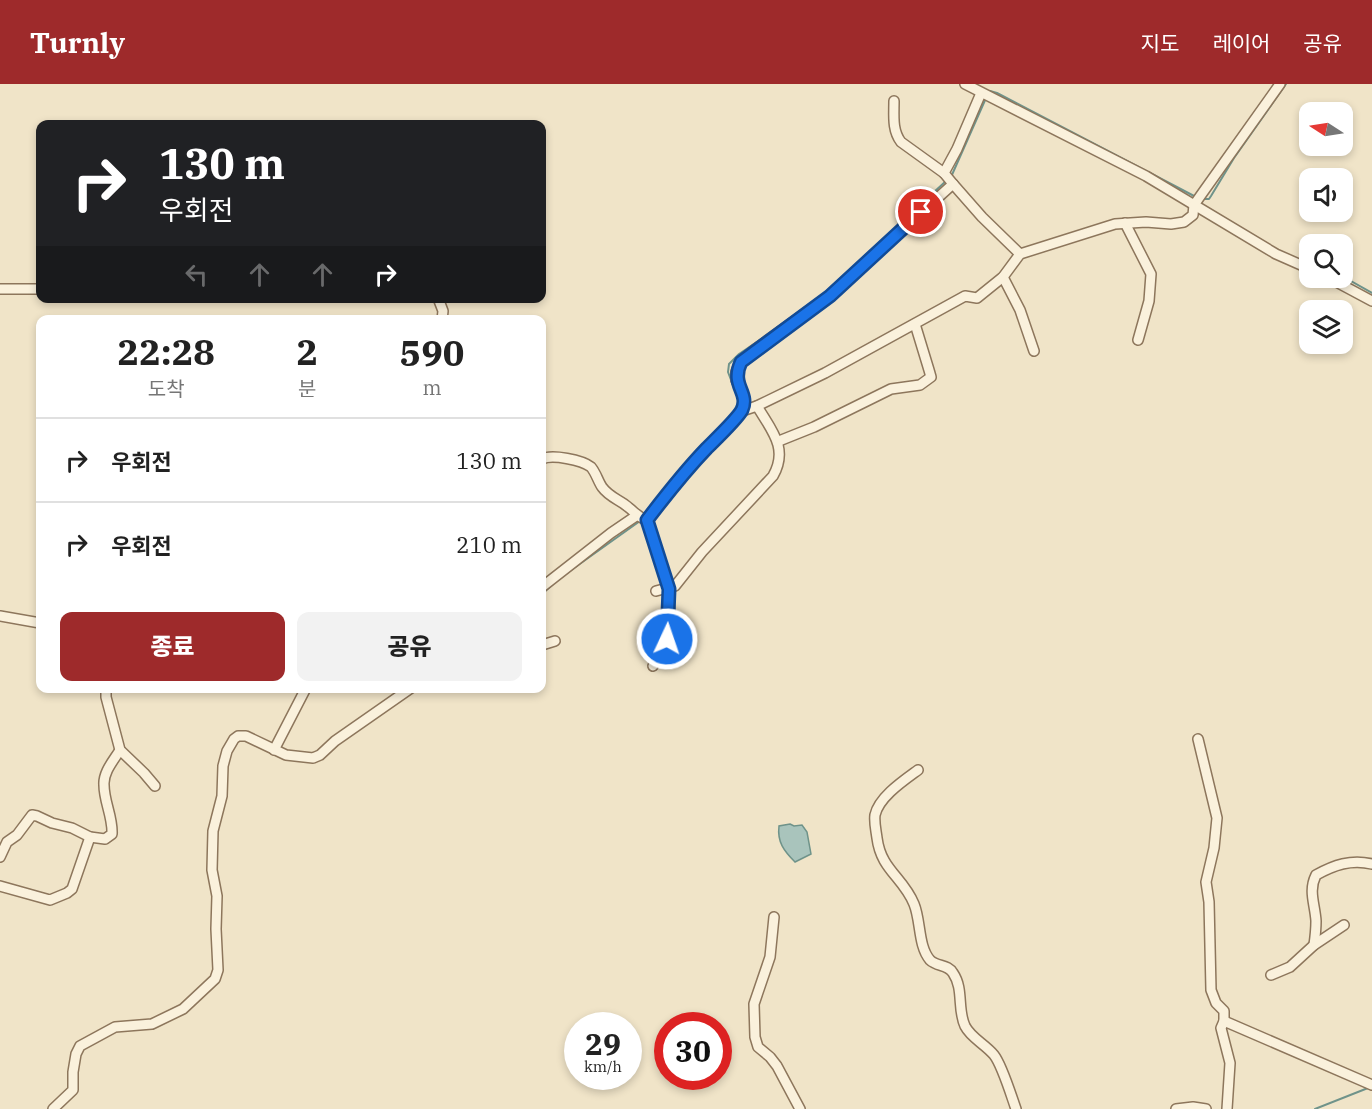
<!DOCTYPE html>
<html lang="ko">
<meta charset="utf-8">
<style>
:root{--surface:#fff;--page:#f2f2f2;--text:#222;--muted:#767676;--line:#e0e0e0;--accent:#9e2a2b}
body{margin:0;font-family:"IBM Plex Serif","Noto Sans KR",serif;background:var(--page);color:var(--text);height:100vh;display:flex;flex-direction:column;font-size:22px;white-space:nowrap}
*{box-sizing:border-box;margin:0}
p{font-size:20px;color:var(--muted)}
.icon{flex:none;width:33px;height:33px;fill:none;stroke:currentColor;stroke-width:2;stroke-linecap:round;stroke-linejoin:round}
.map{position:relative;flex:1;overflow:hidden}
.side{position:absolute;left:36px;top:231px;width:510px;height:378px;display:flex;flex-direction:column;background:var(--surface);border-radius:12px;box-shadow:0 3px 9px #0003}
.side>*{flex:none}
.top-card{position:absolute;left:36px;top:36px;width:510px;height:183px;border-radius:12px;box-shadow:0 3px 9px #0003;background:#202124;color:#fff;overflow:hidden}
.needle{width:39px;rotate:282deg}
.controls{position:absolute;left:1299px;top:18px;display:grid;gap:12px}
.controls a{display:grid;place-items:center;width:54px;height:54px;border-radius:12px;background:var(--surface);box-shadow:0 3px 9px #0003;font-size:30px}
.speed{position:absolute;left:564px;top:928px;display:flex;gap:12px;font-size:30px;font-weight:700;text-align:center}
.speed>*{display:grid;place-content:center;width:78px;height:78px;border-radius:50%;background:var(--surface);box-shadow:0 3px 9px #0003;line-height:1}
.speed small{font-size:15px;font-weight:400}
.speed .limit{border:9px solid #d22;background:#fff;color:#111}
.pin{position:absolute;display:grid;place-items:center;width:51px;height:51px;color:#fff;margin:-26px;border:3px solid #fff;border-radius:50%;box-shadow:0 2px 6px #0007}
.me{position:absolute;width:66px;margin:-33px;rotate:3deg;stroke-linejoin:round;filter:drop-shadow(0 0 4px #0008)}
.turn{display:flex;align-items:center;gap:21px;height:126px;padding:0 24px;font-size:27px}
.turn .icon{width:78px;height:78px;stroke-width:2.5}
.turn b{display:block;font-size:42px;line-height:51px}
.lanes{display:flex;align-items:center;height:57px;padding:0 24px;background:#0003;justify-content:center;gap:30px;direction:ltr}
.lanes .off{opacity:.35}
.eta{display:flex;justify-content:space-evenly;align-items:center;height:102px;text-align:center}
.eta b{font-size:36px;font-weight:800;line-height:42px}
.primary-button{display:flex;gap:12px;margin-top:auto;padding:12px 24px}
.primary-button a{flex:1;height:69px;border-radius:12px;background:var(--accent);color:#fff;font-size:24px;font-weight:800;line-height:69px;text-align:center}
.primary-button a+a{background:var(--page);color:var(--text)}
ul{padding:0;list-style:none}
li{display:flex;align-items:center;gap:18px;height:84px;padding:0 24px;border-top:2px solid var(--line)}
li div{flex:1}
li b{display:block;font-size:22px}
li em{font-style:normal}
header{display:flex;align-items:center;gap:36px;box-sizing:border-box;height:84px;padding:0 30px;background:var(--accent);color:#fff}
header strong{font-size:28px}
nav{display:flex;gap:33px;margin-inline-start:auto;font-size:21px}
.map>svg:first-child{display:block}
.water{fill:#a9c4bc;stroke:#6f938a;stroke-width:1.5}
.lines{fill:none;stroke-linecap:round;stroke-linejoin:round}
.stream{stroke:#6f938a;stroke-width:2}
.minor-casing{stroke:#8d765c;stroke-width:12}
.minor{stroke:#faf1dc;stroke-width:9}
.route-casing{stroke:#114b97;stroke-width:15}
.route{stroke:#1a73e8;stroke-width:10}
</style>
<header>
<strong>Turnly</strong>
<nav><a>지도</a><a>레이어</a><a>공유</a></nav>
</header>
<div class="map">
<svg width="1372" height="1025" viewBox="0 0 1372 1025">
<rect width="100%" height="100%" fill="#f0e4c8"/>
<path class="water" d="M790,740L794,742L802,741L807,748L811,770L795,778C784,767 777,758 779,742Z"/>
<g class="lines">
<g class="stream">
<polyline points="989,8 990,7 997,9 1196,113"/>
<polyline points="951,93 986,14"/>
<polyline points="1202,115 1209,115 1211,112 1234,74 1286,0"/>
<polyline points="1342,192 1372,209"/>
<polyline points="818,215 946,97"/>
<polyline points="722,341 734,328 739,317 728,288 729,280 739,270 782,241"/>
<polyline points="644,432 663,409"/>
<polyline points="567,489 640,437"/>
<polyline points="542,510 553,500"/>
<polyline points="1315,1025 1368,1004"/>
</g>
<defs>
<g id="minor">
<polyline points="965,0 1146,92 1276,170 1310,185"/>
<path d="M894,17C894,32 892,46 901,58L944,89"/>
<polyline points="953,100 982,133 1020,170"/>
<polyline points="1125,139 1151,190 1149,217 1138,256"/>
<polyline points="1003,193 1020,226 1034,267"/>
<polyline points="1329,194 1372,217"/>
<polyline points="0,205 40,205"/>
<polyline points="438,214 443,227 442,236"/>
<polyline points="742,327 744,312 736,296 736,288 740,278 754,266 829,212 953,100 944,89 957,65 981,9"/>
<polyline points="779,357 814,343 891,305 920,301 931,293 929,286 915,240"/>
<path d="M542,375C552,370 582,376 591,383C596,389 598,397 602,403C609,413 620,416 628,423C636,429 637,433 647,436"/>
<polyline points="647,436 687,385 742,327 757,322 825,289 965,212 977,214 1003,193 1020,170 1115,140 1146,138 1171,140 1184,138 1193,131 1194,121 1201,111 1280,0"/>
<path d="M647,436C663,489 685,528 653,582"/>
<polyline points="542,503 611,449 636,432"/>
<path d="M656,507L675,502L702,468L773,392C789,364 771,346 757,322"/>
<polyline points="0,532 40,539"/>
<polyline points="542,561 555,557"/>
<polyline points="106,604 106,613 120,666 144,689 155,702"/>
<polyline points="1198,655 1217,734 1214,764 1206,798 1209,818 1211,906 1216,919 1224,927 1224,937 1221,944 1230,979 1227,1025"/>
<polyline points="274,666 306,604"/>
<path d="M918,686C903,697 879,713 875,731C874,739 876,746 877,754C881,786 903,793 914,820C921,837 918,862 930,876C937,883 948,880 953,889C964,905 957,925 965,942C971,954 985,960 994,971C1002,981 1011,1011 1016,1025"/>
<path d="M0,773L7,758L17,751L32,731L37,732L52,739L72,744L90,753L105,755L112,750C113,733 104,718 104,701C103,688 114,676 120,666"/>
<polyline points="0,802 50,816 67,809 72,805 90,753"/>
<polyline points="774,833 770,873 754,920 755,953 758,963 770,973 777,982 800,1025"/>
<path d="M1314,861C1315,854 1316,845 1316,837C1315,820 1308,807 1316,791C1334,781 1351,775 1372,780"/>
<polyline points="1271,891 1290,883 1314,861 1344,841"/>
<polyline points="1224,937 1372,1001"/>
<polyline points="53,1025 73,1006 73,988 76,970 80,962 115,943 152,940 183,925 215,895 218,886 216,845 217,812 212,786 213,747 222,712 223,682 227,667 234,655 238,652 246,652 286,671 313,674 320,671 335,657 411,604"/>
<polyline points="1176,1025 1193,1023 1206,1025"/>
</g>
</defs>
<use href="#minor" class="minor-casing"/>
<use href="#minor" class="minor"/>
</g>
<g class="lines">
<defs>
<path id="route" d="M667,555L669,505L647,436C666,411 685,387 707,364C715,356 737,335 742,326C750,308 730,302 741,278L830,212L921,128"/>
</defs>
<use href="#route" class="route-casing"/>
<use href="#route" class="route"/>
</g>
</svg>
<div class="controls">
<a><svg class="needle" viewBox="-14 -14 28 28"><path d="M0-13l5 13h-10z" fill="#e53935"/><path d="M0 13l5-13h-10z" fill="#767676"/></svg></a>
<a><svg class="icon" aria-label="sound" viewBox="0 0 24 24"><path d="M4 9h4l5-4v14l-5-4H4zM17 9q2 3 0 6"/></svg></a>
<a><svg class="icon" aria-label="search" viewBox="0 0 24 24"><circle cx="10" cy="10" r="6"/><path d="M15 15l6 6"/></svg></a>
<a><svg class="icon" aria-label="layers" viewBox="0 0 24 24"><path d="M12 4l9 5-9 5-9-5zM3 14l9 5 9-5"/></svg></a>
</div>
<div class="speed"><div>29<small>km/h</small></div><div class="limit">30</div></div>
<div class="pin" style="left:921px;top:128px;background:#d93025"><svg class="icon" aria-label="arrive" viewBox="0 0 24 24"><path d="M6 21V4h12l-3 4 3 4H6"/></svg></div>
<svg class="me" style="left:667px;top:555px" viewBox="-20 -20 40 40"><circle r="17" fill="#1a73e8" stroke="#fff" stroke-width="3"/><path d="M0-11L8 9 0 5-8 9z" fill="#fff"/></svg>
<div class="top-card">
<div class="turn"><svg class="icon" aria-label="right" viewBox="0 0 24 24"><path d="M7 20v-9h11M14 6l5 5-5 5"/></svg><div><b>130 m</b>우회전</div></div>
<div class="lanes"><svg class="icon off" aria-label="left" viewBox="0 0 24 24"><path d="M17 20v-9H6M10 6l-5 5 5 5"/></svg><svg class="icon off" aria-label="ahead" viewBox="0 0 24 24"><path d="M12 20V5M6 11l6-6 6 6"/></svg><svg class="icon off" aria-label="ahead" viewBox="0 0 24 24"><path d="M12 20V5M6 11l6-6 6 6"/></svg><svg class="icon" aria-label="right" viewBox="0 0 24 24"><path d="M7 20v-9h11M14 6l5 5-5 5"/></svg></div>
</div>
<section class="side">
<div class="eta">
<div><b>22:28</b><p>도착</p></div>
<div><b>2</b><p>분</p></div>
<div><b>590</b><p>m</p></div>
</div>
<ul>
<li><svg class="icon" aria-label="right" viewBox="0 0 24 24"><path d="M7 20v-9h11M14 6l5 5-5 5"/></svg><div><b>우회전</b></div><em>130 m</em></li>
<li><svg class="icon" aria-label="right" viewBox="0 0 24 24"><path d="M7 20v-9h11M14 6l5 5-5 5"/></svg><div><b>우회전</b></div><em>210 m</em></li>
</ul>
<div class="primary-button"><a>종료</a><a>공유</a></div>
</section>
</div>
